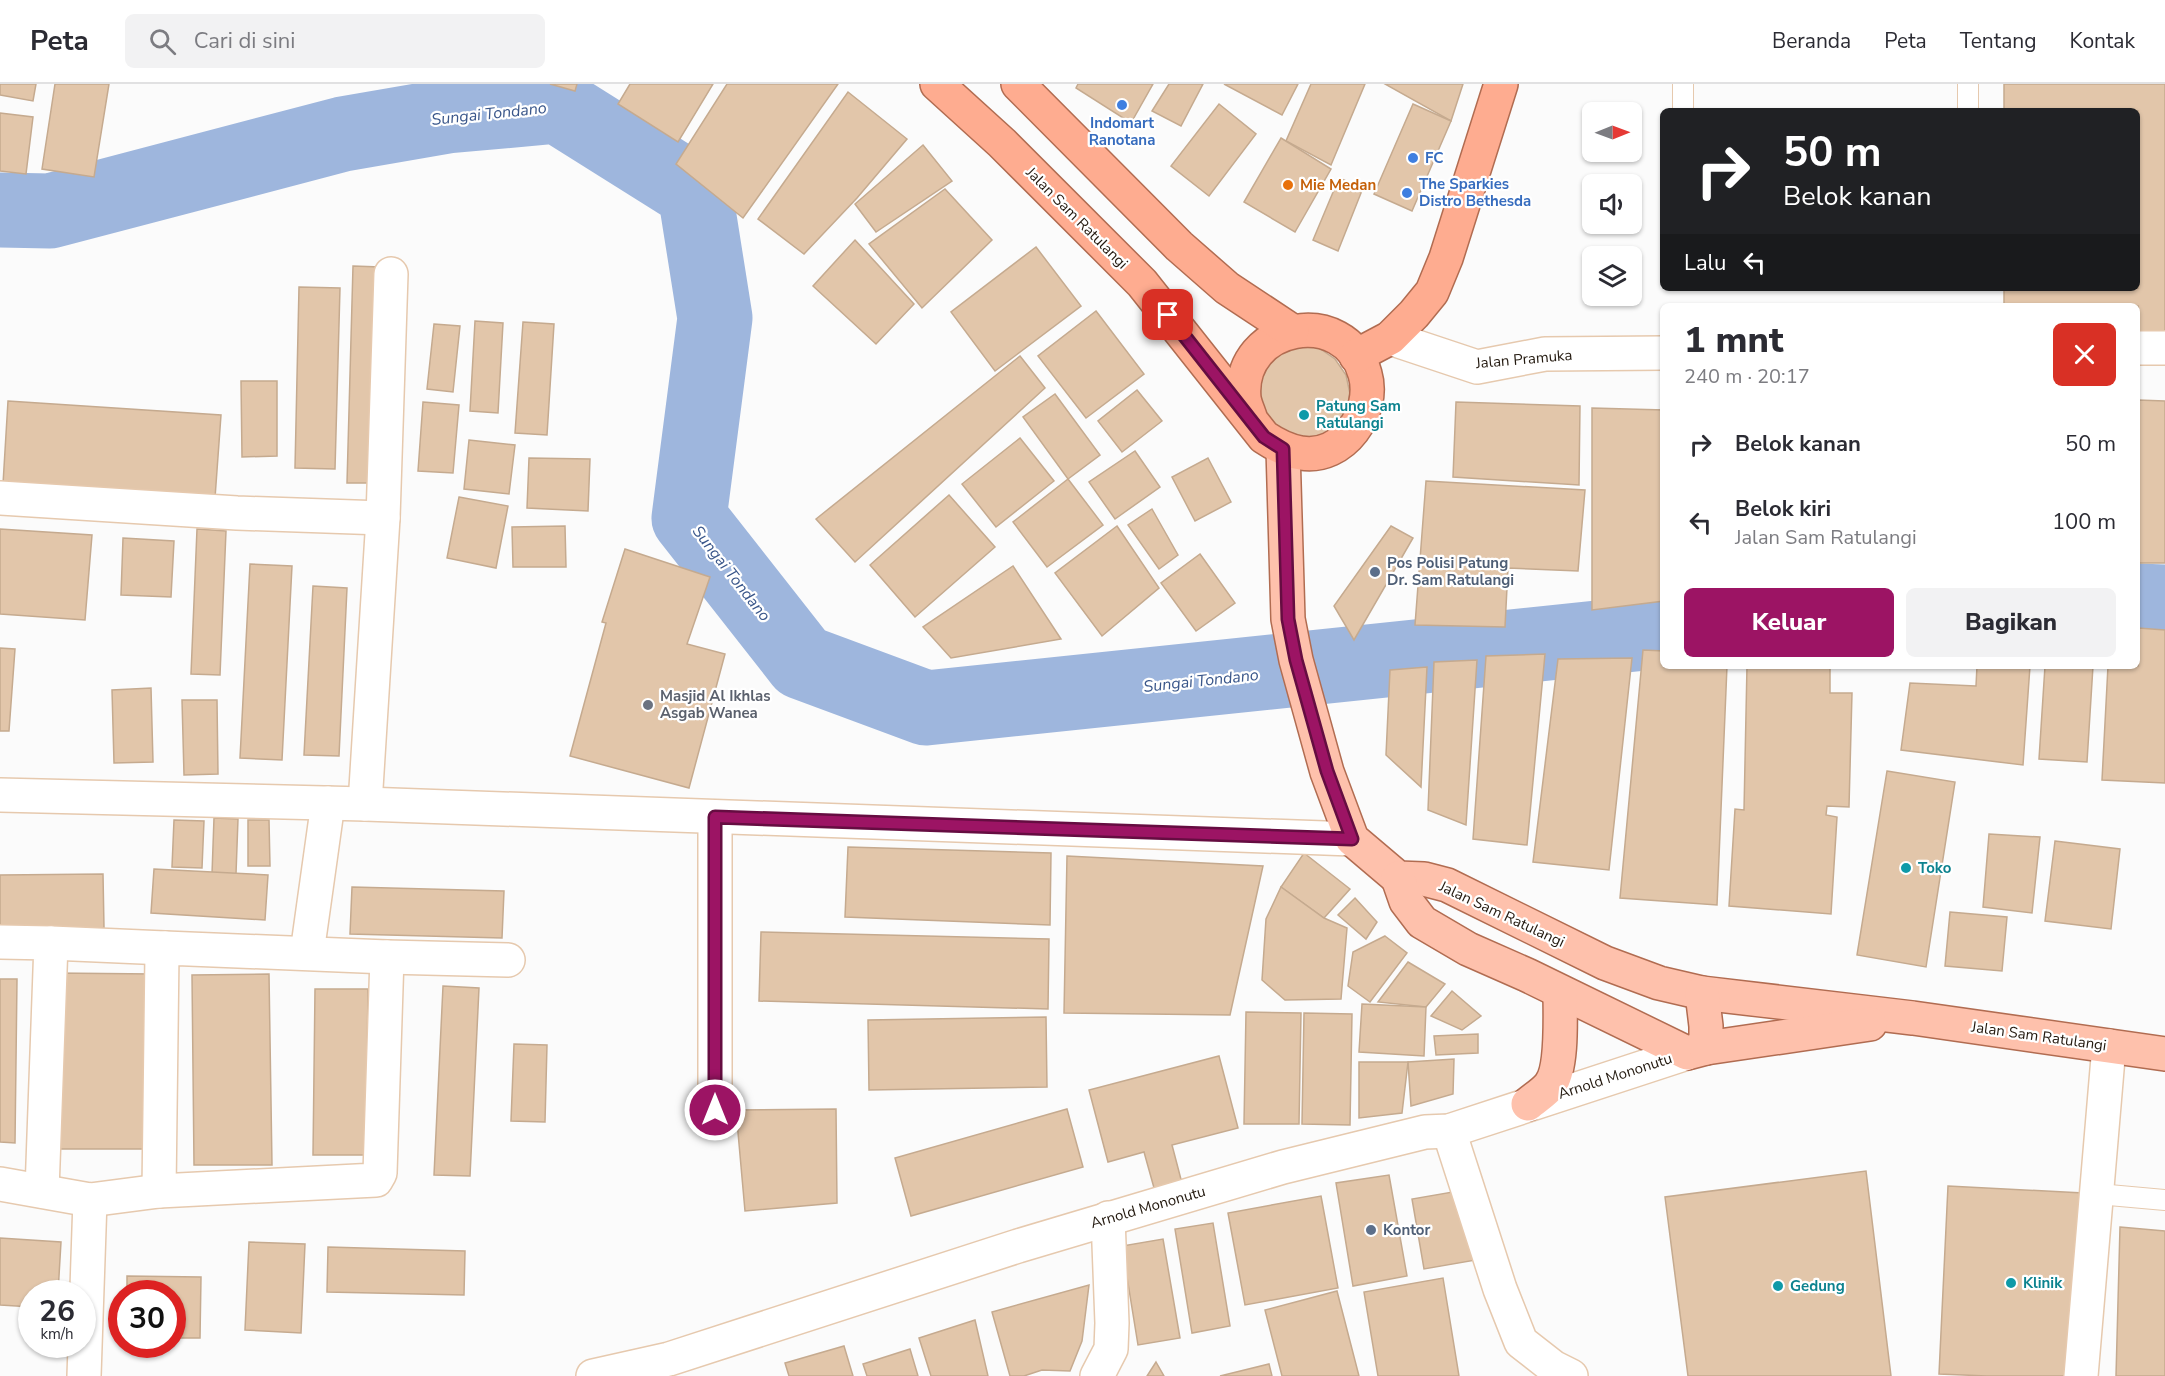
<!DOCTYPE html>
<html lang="id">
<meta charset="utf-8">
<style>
:root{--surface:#fff;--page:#f2f2f3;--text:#2b2b33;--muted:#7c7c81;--line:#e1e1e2;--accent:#9c1464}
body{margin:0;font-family:"Nunito Sans",sans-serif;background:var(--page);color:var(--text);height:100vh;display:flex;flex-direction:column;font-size:22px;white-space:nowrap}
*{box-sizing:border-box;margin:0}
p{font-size:20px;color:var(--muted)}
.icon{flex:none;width:33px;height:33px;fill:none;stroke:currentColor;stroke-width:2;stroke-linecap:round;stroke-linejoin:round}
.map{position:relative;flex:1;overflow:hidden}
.panel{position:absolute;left:1660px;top:219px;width:480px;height:366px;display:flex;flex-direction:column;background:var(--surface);border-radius:9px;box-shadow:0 2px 4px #0004}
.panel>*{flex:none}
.top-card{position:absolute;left:1660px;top:24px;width:480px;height:183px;border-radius:9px;box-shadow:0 2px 4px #0004;background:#202124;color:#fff;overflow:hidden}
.needle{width:39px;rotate:89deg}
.buttons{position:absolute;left:1582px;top:18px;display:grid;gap:12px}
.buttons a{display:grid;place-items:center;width:60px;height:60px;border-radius:9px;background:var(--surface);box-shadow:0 2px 4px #0004;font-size:30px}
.speed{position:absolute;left:18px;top:1196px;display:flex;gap:12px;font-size:30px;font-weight:700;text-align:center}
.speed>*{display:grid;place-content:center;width:78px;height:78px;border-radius:50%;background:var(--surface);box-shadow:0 2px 4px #0004;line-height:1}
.speed small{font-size:15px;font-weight:400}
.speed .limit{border:9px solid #d22;background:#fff;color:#111}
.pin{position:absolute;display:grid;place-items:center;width:51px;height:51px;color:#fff;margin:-26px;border-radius:12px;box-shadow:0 3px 9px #0006}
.me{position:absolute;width:66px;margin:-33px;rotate:0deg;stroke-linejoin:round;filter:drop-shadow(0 0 4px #0008)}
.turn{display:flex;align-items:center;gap:21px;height:126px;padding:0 24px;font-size:27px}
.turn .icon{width:78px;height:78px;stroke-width:2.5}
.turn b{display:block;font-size:42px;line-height:51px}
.then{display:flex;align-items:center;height:57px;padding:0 24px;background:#0003;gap:12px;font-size:22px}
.round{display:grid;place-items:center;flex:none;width:63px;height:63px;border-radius:9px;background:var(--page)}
.head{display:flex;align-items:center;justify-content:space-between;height:102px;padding:0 24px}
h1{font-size:36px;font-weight:800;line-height:45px}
.cta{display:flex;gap:12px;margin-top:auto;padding:12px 24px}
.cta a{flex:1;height:69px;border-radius:9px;background:var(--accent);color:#fff;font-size:24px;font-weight:800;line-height:69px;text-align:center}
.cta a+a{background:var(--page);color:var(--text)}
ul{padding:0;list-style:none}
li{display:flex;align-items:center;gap:18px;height:78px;padding:0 24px}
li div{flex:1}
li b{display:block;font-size:22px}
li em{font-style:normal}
header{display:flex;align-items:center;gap:36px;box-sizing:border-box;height:84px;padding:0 30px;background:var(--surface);border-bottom:2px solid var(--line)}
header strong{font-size:28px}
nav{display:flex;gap:33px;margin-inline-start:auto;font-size:21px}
.search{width:420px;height:54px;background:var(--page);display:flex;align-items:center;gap:15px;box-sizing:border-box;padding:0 21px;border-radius:9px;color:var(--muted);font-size:22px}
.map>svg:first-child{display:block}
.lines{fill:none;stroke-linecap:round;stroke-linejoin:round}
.river{stroke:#9eb6dd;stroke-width:75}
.building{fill:#e2c6aa;stroke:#c5aa8f;stroke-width:1.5}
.service-casing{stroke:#e6c9ae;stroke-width:22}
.minor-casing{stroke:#e6c9ae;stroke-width:36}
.tertiary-casing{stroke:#e6c9ae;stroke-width:36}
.primary-casing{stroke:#b16c51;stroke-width:36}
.trunk-casing{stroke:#b16c51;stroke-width:36}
.service{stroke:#fff;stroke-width:20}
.minor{stroke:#fff;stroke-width:33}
.tertiary{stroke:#fff;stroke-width:33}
.primary{stroke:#fec1ac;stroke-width:33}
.trunk{stroke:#feac90;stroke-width:33}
.route-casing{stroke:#650d41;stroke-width:15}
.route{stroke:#9c1464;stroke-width:10}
.shop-dot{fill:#3f7fe0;stroke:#fff;stroke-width:2}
.food-dot{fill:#e8710a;stroke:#fff;stroke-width:2}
.culture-dot{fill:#0f9aa8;stroke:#fff;stroke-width:2}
.service-dot{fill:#5c6f8a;stroke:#fff;stroke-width:2}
.worship-dot{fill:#6b7280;stroke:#fff;stroke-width:2}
.labels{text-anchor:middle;stroke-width:4.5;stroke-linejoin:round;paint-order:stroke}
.shop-label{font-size:15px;font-weight:bold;fill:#366cbe;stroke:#fff;text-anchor:start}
.food-label{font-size:15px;font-weight:bold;fill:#c56008;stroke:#fff;text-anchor:start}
.street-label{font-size:15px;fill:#23190f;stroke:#fff}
.culture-label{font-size:15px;font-weight:bold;fill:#0d838f;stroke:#fff;text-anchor:start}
.service-label{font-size:15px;font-weight:bold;fill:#4e5e75;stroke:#fff;text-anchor:start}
.worship-label{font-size:15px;font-weight:bold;fill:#5b616d;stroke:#fff;text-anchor:start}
.water-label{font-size:16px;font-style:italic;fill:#39568a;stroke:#fff}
</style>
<header>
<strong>Peta</strong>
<div class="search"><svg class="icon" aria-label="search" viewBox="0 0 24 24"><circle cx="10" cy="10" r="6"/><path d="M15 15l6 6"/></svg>Cari di sini</div>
<nav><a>Beranda</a><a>Peta</a><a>Tentang</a><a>Kontak</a></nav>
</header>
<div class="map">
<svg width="2165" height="1292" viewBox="0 0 2165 1292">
<rect width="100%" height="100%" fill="#fbfbfb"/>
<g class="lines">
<g class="river">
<polyline points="0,126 50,127 343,50 447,32 558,22 695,108 715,234 689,434 802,578 926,624 1664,547"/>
<polyline points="2138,517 2165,518"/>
</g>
</g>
<g class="building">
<polygon points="0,0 36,0 33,17 0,11"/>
<polygon points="55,0 109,0 94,93 42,85"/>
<polygon points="550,0 577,0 575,7"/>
<polygon points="630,0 713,0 678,58 618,20"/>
<polygon points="727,0 838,0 743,134 676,80"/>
<polygon points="1078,0 1153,0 1131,39 1076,4"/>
<polygon points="1169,0 1203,0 1181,42 1152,27"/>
<polygon points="1224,0 1298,0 1282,31"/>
<polygon points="1311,0 1365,0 1331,81 1286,57"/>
<polygon points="1385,0 1463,0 1451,37"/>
<polygon points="2004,0 2165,0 2165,248 2138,248 2138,222 2004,222 2004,204 2138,204 2138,27 2004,27"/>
<polygon points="848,8 907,55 857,114 804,170 758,135"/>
<polygon points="1219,20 1256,50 1209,112 1171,82"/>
<polygon points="1413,20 1451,37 1412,127 1374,110"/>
<polygon points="0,29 33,33 26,90 0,87"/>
<polygon points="1281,54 1331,85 1295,148 1244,118"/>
<polygon points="923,61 952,97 876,148 855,120"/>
<polygon points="1339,94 1363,104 1338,167 1313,156"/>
<polygon points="945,105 992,156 922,224 869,160"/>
<polygon points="855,156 914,220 876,260 813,202"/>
<polygon points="1036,163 1081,222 995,287 951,228"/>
<polygon points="353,182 380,183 375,399 347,399"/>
<polygon points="299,203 340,204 335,385 295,384"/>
<polygon points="1096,227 1144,290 1086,334 1038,272"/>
<polygon points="475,237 503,239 498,329 470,327"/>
<polygon points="523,238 554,240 547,351 515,349"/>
<polygon points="434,240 460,242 453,308 427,305"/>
<polygon points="1300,261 1319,264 1335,275 1346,291 1350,310 1346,329 1335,346 1301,360 1255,330 1265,275"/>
<polygon points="1020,272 1045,304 855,478 816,435"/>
<polygon points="241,297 277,297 277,372 242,373"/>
<polygon points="1137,306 1162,337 1122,368 1098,337"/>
<polygon points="1055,310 1100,371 1068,395 1023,333"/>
<polygon points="2138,316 2165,317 2165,479 2138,479"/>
<polygon points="8,317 221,331 215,414 3,400"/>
<polygon points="423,318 459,321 453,389 418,387"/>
<polygon points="1456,318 1580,322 1579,401 1453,393"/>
<polygon points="1592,324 1664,326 1664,517 1592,526"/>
<polygon points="1020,354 1054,397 996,443 962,400"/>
<polygon points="469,356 515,361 509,410 464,405"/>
<polygon points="1135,367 1160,403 1115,435 1089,398"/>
<polygon points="529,374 590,375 588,427 527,424"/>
<polygon points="1208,374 1231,418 1195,437 1172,393"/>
<polygon points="1068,395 1103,441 1047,483 1013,438"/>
<polygon points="1426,397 1585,406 1578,487 1508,484 1505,543 1415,541"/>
<polygon points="949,411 995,463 915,533 870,481"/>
<polygon points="459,413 508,422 496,484 447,474"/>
<polygon points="1152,425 1178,471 1159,485 1128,441"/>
<polygon points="565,442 566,483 513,483 512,443"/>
<polygon points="1117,442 1159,504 1102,552 1055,489"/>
<polygon points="1391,442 1413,454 1354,556 1334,522"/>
<polygon points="0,445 92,451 85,536 0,530"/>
<polygon points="197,445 226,447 220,591 191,590"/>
<polygon points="123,454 174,457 171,513 121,511"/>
<polygon points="625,465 710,493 687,560 725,570 689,704 570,672 606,539 602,538"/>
<polygon points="1200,470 1235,519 1196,547 1161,499"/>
<polygon points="250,480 292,482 282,676 240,674"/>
<polygon points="1013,482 1061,555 951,574 923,543"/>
<polygon points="313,502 347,504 339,672 304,671"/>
<polygon points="2138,544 2165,546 2165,699 2102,696 2108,582 2138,582"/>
<polygon points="0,564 15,565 9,647 0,647"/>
<polygon points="1643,566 1664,567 1664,582 1727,582 1717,821 1620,814"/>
<polygon points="1545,570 1527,761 1473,755 1486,572"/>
<polygon points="1632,574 1609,786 1533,778 1558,575"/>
<polygon points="1477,576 1466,741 1428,726 1434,578"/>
<polygon points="1747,582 1830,582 1830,609 1852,609 1849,723 1827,722 1826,731 1837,733 1831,830 1729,822 1735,725 1744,726"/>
<polygon points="1977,582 2030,582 2023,681 1901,666 1910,599 1976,602"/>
<polygon points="2045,582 2093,582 2087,678 2039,675"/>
<polygon points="1427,583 1421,703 1386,671 1390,586"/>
<polygon points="151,604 153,678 114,679 112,606"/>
<polygon points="182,616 217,616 218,690 184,691"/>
<polygon points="1887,687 1955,698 1926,883 1857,871"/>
<polygon points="214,734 238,735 236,790 212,790"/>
<polygon points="174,736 204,737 202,784 172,783"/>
<polygon points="248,736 269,736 270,782 248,782"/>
<polygon points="1989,750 2040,753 2032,829 1983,823"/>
<polygon points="2055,757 2120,765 2111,845 2045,837"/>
<polygon points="848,763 1051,769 1050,841 845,833"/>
<polygon points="1304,769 1350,805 1324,834 1281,803"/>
<polygon points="1067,772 1263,782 1230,931 1064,929"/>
<polygon points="154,785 268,791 265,836 151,829"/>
<polygon points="103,790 104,844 0,845 0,791"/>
<polygon points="352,803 504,807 502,854 350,850"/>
<polygon points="1281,803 1324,834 1347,844 1341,915 1285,916 1262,896 1266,835"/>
<polygon points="1355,814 1377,838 1366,855 1338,831"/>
<polygon points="1950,828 2007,833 2002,887 1945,882"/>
<polygon points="761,848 1049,855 1048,925 759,917"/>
<polygon points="1385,852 1407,869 1370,918 1348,902 1353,868"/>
<polygon points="1408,878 1445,900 1426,923 1378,918"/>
<polygon points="53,889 154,890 154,1065 53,1065"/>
<polygon points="269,890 272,1081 194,1081 192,891"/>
<polygon points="0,895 17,895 15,1059 0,1058"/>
<polygon points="443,902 479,904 470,1092 434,1091"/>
<polygon points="315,905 368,905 366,1071 313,1071"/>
<polygon points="1452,907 1481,932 1462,946 1431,932"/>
<polygon points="1362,920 1426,923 1424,972 1359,968"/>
<polygon points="1246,928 1301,929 1299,1040 1244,1040"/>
<polygon points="1304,929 1352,930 1350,1041 1302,1040"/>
<polygon points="1046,933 1047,1003 869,1006 868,936"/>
<polygon points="1478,950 1478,969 1436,971 1434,952"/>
<polygon points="514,960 547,961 545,1038 511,1037"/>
<polygon points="1219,972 1238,1044 1172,1061 1183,1103 1156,1111 1144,1068 1108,1078 1089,1006"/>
<polygon points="1454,975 1453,1010 1411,1022 1408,978"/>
<polygon points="1359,978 1408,978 1402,1029 1359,1034"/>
<polygon points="836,1025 837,1119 745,1127 736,1026"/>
<polygon points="1067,1025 1083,1083 911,1132 895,1074"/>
<polygon points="1866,1087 1891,1292 1688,1292 1665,1113"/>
<polygon points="1389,1091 1407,1192 1353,1202 1336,1099"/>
<polygon points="1948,1102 2083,1109 2075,1292 1987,1292 1939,1290"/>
<polygon points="1464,1106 1476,1176 1424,1185 1412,1115"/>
<polygon points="1321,1112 1338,1204 1245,1221 1228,1129"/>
<polygon points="1213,1139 1230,1242 1192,1249 1175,1145"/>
<polygon points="2120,1143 2165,1147 2165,1292 2116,1292"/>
<polygon points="0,1154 61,1158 58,1209 32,1209 32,1223 0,1221"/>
<polygon points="1163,1155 1180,1254 1138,1261 1122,1162"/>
<polygon points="249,1158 305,1160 301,1249 245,1246"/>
<polygon points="328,1163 465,1167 464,1211 327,1208"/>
<polygon points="127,1192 201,1193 200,1254 172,1254 172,1209 127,1209"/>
<polygon points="1443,1194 1459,1292 1378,1292 1364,1208"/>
<polygon points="1089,1201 1082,1257 1070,1287 1042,1286 1024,1292 1010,1292 992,1228"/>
<polygon points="1337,1207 1359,1292 1282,1292 1265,1226"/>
<polygon points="975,1236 988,1292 931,1292 919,1254"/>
<polygon points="844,1262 853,1292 789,1292 785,1279"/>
<polygon points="910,1265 918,1292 867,1292 863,1280"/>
<polygon points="1156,1278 1164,1292 1147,1292"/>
<polygon points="1269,1280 1272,1292 1220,1292"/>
</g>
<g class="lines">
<defs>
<g id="service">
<polyline points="1968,0 1968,27"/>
<polyline points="1683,27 1683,0"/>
<polyline points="2098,1110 2165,1116"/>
</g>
<g id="minor">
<polyline points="0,414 237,429 383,434"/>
<polyline points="0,711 365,720 1352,755"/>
<polyline points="365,720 383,434 391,190"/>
<polyline points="715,733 715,1026"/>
<polyline points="0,858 51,859 42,1107"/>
<polyline points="51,859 165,864"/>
<polyline points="307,869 328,719"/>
<polyline points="1449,1047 1500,1205 1521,1258 1553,1283 1571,1292"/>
<polyline points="0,1100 90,1116 159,1107 376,1096 380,1089 387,873"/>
<polyline points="159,1107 162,869 165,864 387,873 508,876"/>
<polyline points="84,1292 90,1116"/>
<polyline points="1097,1292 1111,1265 1112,1239 1108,1134"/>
<polyline points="2081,1292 2109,962"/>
</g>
<g id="tertiary">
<polyline points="1390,254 1477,283 1545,270 1664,269"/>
<polyline points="2138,264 2165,264"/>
<polyline points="593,1292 669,1275 1018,1162 1283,1083 1425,1048 1449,1047 1687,969"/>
</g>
<g id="primary">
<polyline points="1283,365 1288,535 1296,576 1327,688 1352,755 1398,794 1424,795 1447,801 1605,879 1659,899 1702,909 1913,934 2165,970"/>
<polyline points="1398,794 1406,817 1422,838 1468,865 1527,891 1687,969 1706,964 1870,940"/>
<polyline points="1702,909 1706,942 1706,964"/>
<path d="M1528,1020C1535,1014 1545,1008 1550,1001C1563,984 1560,930 1560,908"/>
</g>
<g id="trunk">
<path d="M937,0L1002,59L1142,199L1264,353C1276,361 1287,367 1301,369C1343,376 1376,328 1365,290C1346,220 1237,239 1244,314C1245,321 1249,329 1251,336"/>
<polyline points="1018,0 1179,162 1227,204 1292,247"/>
<polyline points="1356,272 1390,254 1414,230 1432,208 1446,174 1501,0"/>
</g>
</defs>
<use href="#service" class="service-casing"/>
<use href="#minor" class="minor-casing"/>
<use href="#tertiary" class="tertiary-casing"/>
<use href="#primary" class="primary-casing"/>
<use href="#trunk" class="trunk-casing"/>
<use href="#service" class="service"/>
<use href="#minor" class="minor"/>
<use href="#tertiary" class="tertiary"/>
<use href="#primary" class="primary"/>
<use href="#trunk" class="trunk"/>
</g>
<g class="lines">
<defs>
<polyline id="route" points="715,1026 715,733 1352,755 1327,687 1296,576 1288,535 1283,365 1264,353 1168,231"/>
</defs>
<use href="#route" class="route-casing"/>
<use href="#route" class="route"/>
</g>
<g class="shop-dot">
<circle cx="1122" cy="21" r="6"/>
<circle cx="1413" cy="74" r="6"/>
<circle cx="1407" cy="109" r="6"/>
</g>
<circle class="food-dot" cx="1288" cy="101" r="6"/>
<g class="culture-dot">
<circle cx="1304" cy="331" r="6"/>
<circle cx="1906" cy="784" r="6"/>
<circle cx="2011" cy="1199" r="6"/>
<circle cx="1778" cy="1202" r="6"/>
</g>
<g class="service-dot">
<circle cx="1375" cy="488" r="6"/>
<circle cx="1371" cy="1146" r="6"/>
</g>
<circle class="worship-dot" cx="648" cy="621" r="6"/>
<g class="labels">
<g class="shop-label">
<text x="1122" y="44" text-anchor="middle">Indomart<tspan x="1122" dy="17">Ranotana</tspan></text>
<text x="1425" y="79">FC</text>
<text x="1419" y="105">The Sparkies<tspan x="1419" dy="17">Distro Bethesda</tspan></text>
</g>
<g class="food-label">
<text x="1300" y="106">Mie Medan</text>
</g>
<g class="street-label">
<text transform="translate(1077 134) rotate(45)" y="5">Jalan Sam Ratulangi</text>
<text transform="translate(1524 275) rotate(-5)" y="5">Jalan Pramuka</text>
<text transform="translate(1502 830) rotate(25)" y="5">Jalan Sam Ratulangi</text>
<text transform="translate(2039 952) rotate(8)" y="5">Jalan Sam Ratulangi</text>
<text transform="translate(1615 992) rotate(-18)" y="5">Arnold Mononutu</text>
<text transform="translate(1148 1123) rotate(-16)" y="5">Arnold Mononutu</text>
</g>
<g class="culture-label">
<text x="1316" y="327">Patung Sam<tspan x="1316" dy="17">Ratulangi</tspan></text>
<text x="1918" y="789">Toko</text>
<text x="2023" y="1204">Klinik</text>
<text x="1790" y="1207">Gedung</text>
</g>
<g class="service-label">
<text x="1387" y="484">Pos Polisi Patung<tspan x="1387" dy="17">Dr. Sam Ratulangi</tspan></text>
<text x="1383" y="1151">Kontor</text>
</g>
<g class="worship-label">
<text x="660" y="617">Masjid Al Ikhlas<tspan x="660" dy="17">Asgab Wanea</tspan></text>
</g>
<g class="water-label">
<text transform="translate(489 29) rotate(-6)" y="6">Sungai Tondano</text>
<text transform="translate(732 489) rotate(52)" y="6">Sungai Tondano</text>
<text transform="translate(1201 596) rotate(-6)" y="6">Sungai Tondano</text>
</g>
</g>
</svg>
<div class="buttons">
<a><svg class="needle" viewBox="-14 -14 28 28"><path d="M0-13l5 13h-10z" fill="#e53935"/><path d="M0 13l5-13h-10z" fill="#7c7c81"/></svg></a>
<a><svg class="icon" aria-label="sound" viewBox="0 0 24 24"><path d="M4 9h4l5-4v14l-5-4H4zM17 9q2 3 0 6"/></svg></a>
<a><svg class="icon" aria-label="layers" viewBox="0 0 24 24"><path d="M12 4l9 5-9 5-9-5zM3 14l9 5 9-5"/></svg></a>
</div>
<div class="speed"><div>26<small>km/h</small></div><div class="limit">30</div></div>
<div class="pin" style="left:1168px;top:231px;background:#d93025"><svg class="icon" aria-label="arrive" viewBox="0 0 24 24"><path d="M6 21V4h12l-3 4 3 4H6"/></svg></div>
<svg class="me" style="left:715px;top:1026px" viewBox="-20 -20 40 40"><circle r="17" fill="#9c1464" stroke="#fff" stroke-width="3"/><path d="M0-11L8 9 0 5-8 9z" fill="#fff"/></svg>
<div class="top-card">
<div class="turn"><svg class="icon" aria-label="right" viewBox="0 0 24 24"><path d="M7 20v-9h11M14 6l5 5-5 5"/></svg><div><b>50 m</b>Belok kanan</div></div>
<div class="then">Lalu<svg class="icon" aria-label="left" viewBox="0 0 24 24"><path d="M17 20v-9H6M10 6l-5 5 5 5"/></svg></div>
</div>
<section class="panel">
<div class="head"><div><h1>1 mnt</h1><p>240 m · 20:17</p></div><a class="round" style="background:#d93025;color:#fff"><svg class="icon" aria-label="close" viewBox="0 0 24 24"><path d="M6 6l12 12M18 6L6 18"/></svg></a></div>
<ul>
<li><svg class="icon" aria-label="right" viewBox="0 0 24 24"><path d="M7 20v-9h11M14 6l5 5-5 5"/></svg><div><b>Belok kanan</b></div><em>50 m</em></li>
<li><svg class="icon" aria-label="left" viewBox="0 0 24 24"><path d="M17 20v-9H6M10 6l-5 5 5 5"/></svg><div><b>Belok kiri</b><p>Jalan Sam Ratulangi</p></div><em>100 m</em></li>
</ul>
<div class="cta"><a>Keluar</a><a>Bagikan</a></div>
</section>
</div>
